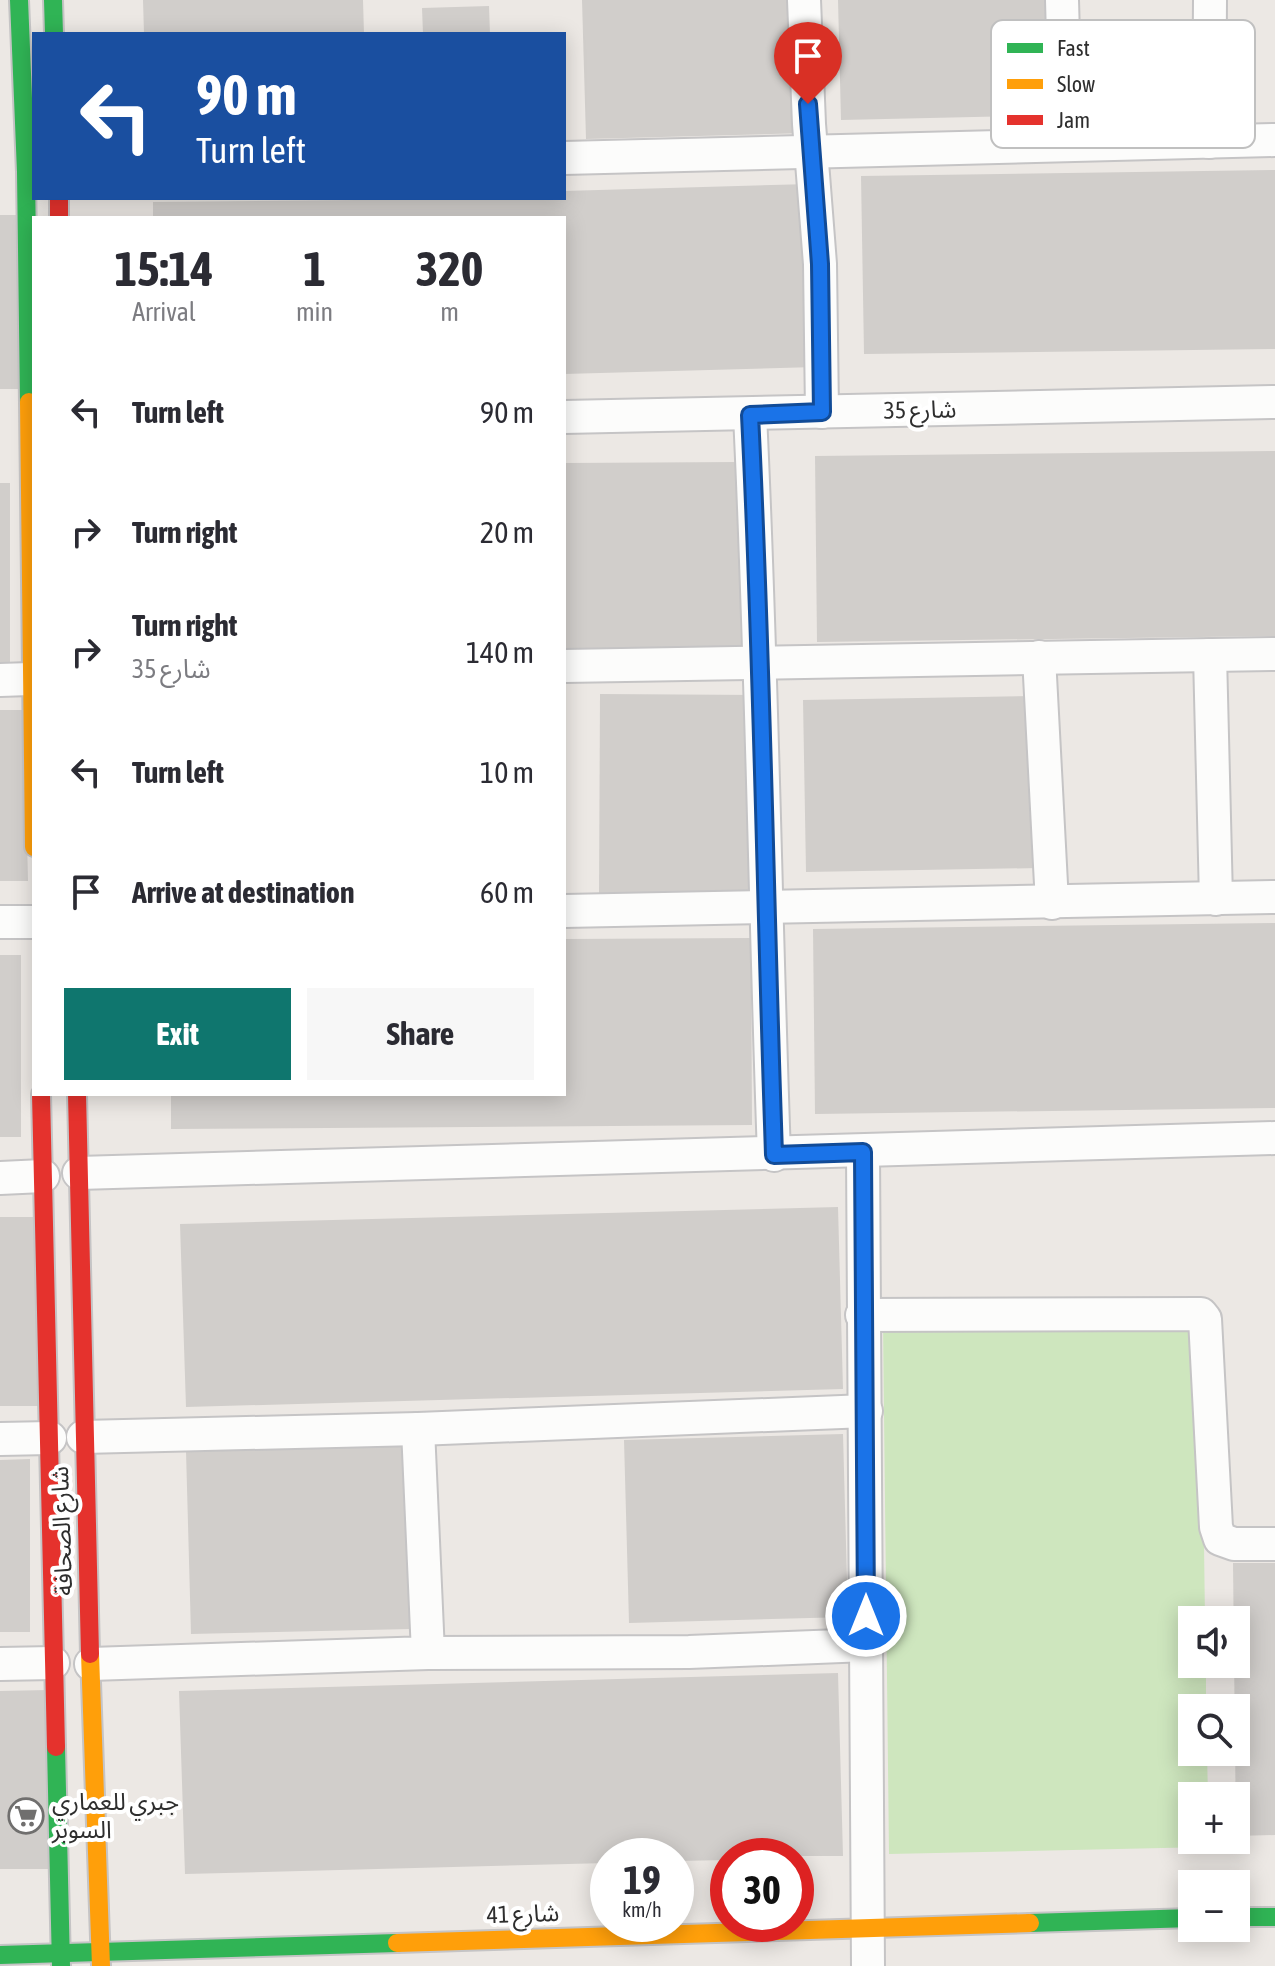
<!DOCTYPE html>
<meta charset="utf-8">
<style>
:root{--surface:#fff;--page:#f7f7f7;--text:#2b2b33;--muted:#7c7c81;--accent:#0f766e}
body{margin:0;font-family:"Asap Condensed","Noto Sans Arabic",sans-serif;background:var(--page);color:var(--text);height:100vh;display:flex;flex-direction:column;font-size:30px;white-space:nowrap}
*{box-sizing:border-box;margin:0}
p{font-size:26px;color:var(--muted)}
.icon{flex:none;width:44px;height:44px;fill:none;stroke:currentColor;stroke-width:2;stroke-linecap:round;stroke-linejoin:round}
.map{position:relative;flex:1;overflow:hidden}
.drawer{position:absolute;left:32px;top:216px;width:534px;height:880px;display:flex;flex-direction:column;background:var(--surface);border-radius:0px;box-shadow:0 4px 20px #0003}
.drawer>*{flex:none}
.guide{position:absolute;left:32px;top:32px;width:534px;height:168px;border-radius:0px;box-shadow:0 4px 20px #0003;background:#1a4fa0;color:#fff;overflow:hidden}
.buttons{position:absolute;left:1178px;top:1606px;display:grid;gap:16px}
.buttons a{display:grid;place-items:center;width:72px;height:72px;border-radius:0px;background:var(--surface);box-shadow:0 4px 20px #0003;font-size:40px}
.speed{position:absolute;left:590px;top:1838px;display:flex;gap:16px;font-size:40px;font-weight:700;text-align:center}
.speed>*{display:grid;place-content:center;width:104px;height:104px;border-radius:50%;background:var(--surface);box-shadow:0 4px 20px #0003;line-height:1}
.speed small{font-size:20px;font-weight:400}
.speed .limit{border:12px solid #d22;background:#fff;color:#111}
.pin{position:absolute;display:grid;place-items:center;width:68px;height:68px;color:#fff;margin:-82px -34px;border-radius:50% 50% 50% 0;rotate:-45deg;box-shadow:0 0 8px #0007}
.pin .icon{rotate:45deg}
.me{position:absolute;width:88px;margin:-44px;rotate:0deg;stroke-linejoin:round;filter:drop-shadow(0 0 6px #0008)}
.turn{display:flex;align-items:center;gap:28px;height:168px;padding:0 32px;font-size:36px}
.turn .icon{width:104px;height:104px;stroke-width:2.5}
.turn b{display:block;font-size:56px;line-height:68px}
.eta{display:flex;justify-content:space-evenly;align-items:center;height:136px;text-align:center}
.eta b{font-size:48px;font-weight:700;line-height:56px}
.cta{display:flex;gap:16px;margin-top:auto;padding:16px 32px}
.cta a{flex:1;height:92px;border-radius:0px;background:var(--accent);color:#fff;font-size:32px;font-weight:700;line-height:92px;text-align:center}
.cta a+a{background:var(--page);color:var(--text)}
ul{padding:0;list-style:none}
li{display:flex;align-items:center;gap:24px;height:120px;padding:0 32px}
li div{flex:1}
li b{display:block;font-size:30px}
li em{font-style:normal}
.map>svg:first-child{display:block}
.green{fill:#cee6be}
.building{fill:#d1cecb}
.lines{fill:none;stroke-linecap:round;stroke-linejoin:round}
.street-casing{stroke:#c5c4c5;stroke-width:36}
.fast-casing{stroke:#c5c4c5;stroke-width:22}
.slow-casing{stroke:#c5c4c5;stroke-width:22}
.jam-casing{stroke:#c5c4c5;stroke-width:22}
.street{stroke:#fcfcfb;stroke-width:32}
.fast{stroke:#30b455;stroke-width:18}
.slow{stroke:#ff9f0a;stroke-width:18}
.jam{stroke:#e5322d;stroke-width:18}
.route-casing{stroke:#114b97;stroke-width:20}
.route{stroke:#1a73e8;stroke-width:14}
.labels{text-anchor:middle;stroke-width:8;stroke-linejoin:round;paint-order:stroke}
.street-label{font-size:24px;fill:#2e2e2e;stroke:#fff}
.poi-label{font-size:24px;fill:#2e2e2e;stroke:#fff;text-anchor:start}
.key{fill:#fff;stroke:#c0c0c0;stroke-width:2}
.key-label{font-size:22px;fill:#2e2e2e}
</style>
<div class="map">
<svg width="1275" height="1966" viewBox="0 0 1275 1966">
<rect width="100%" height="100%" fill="#ece8e4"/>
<polygon class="green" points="1201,1316 1205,1620 1192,1620 1192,1664 1206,1664 1206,1708 1192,1708 1192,1752 1207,1752 1208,1796 1192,1796 1192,1840 1208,1840 1208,1847 889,1854 883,1323"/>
<g class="building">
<polygon points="143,0 363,0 364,34 144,34"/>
<polygon points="582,0 801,0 806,133 586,139"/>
<polygon points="838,0 1057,0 1061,115 841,120"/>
<polygon points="489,6 490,34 423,34 422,8"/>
<polygon points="1275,170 1275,349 864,354 861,176"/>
<polygon points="810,184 816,367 564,374 564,218 153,218 153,202 564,198 564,191"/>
<polygon points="0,215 23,215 24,389 0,389"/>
<polygon points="1275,451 1275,636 817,642 815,456"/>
<polygon points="739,462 741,648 564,650 564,463"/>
<rect x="0" y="483" width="10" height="182"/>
<polygon points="600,694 759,695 758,894 599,893"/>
<polygon points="1034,696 1038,868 806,872 803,700"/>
<polygon points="0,710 24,710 28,881 0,881"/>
<polygon points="1275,923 1275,1108 815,1114 813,929"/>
<polygon points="751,938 752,1125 171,1129 171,1094 564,1094 564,939"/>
<rect x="0" y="955" width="21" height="182"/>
<polygon points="838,1207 843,1389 186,1407 180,1224"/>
<polygon points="0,1217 39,1217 40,1406 0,1406"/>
<polygon points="843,1434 848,1617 629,1623 624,1440"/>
<polygon points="405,1446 410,1629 191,1634 186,1451"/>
<polygon points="30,1459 30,1632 0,1632 0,1460"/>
<polygon points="1233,1563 1275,1563 1275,1835 1236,1836"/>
<polygon points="838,1673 843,1856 728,1856 728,1860 676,1861 676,1856 608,1856 608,1863 185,1874 179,1691"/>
<polygon points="48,1690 51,1869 0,1869 0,1691"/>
</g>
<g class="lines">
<defs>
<g id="street">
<polyline points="804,0 809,124 820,264 822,412"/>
<polyline points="1062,0 1066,144"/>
<polyline points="1209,142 1210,0"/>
<polyline points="564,158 1275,140"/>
<path d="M750,415C762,662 765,908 774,1155"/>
<polyline points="564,417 1275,402"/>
<polyline points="1210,655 1216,899"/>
<polyline points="1039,657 1052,903"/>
<polyline points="564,666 1275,654"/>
<polyline points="0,680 30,679"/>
<polyline points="564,911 1275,897"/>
<polyline points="0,922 34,922"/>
<polyline points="863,1152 868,1966"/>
<polyline points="79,1173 1275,1138"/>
<polyline points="0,1178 43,1176"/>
<polyline points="862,1315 1201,1314 1205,1319 1216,1527 1220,1539 1234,1544 1275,1544"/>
<polyline points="83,1437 418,1429 866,1411"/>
<polyline points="0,1439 50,1438"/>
<polyline points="428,1653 689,1652 866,1645"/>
<polyline points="0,1664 53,1663"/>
<polyline points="91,1664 428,1653 418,1429"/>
</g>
<g id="fast">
<polyline points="19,0 26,172 29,402"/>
<polyline points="53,0 54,34"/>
<polyline points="56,1747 61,1966"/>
<polyline points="1236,1917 1275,1917"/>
<polyline points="1030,1923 1192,1918"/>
<polyline points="0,1955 397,1943"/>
</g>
<g id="slow">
<polyline points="29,402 34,847"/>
<polyline points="90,1654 101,1966"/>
<polyline points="397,1943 1030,1923"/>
</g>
<g id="jam">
<polyline points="59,198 59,218"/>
<polyline points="41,1094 56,1747"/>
<polyline points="77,1094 90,1654"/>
</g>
</defs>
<use href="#street" class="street-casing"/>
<use href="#fast" class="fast-casing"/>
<use href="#slow" class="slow-casing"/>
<use href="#jam" class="jam-casing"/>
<use href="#street" class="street"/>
<use href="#fast" class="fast"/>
<use href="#slow" class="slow"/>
<use href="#jam" class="jam"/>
</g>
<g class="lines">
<defs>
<path id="route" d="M808,104L820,264L822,412L750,415C762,651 765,888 773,1124L774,1155L863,1152L866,1616"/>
</defs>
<use href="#route" class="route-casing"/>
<use href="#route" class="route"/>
</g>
<defs>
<symbol id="supermarket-ring" viewBox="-11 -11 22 22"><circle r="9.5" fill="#fff" stroke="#706f6e" stroke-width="1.5"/><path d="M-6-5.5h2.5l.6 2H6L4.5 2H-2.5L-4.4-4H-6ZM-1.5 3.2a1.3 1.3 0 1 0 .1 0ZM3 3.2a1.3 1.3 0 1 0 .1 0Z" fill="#706f6e"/></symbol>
</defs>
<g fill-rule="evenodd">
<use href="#supermarket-ring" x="6" y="1796" width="40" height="40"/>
</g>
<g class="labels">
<g class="street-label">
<text transform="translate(920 410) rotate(-1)" y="8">شارع 35</text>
<text transform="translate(62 1531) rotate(-92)" y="8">شارع الصحافة</text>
<text transform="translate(523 1914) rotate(-2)" y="8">شارع 41</text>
</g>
<g class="poi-label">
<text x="52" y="1810">جبري للعماري<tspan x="52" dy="28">السوبر</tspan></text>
</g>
</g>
<rect x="991" y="20" width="264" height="128" rx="12" class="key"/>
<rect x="1007" y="43" width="36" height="10" fill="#30b455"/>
<rect x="1007" y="79" width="36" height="10" fill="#ff9f0a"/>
<rect x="1007" y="115" width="36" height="10" fill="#e5322d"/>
<g class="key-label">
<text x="1057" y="56">Fast</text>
<text x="1057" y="92">Slow</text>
<text x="1057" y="128">Jam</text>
</g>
</svg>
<div class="buttons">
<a><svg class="icon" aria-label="sound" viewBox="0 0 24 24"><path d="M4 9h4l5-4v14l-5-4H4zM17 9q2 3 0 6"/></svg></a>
<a><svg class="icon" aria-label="search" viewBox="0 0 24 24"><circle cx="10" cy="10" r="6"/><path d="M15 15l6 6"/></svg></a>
<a>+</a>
<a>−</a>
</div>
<div class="speed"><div>19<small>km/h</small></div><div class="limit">30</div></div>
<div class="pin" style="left:808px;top:104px;background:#d93025"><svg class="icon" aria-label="arrive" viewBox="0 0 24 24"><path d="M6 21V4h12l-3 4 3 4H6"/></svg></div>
<svg class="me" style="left:866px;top:1616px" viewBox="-20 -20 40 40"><circle r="17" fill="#1a73e8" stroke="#fff" stroke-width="3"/><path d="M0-11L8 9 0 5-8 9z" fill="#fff"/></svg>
<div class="guide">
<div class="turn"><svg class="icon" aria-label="left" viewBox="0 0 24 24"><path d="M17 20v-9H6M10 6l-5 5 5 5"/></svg><div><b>90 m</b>Turn left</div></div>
</div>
<section class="drawer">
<div class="eta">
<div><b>15:14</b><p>Arrival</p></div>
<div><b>1</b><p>min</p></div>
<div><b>320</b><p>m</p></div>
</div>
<ul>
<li><svg class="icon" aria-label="left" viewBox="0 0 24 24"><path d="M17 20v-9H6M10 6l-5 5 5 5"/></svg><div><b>Turn left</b></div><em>90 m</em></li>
<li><svg class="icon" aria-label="right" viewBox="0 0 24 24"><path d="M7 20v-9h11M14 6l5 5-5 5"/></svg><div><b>Turn right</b></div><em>20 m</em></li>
<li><svg class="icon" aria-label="right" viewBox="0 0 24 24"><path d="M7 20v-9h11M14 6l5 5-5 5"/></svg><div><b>Turn right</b><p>شارع 35</p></div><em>140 m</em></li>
<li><svg class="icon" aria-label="left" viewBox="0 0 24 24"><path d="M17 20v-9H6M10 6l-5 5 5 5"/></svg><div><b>Turn left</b></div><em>10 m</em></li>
<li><svg class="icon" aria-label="arrive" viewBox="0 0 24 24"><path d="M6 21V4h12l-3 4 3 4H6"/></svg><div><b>Arrive at destination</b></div><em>60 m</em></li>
</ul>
<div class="cta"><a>Exit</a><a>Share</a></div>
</section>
</div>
